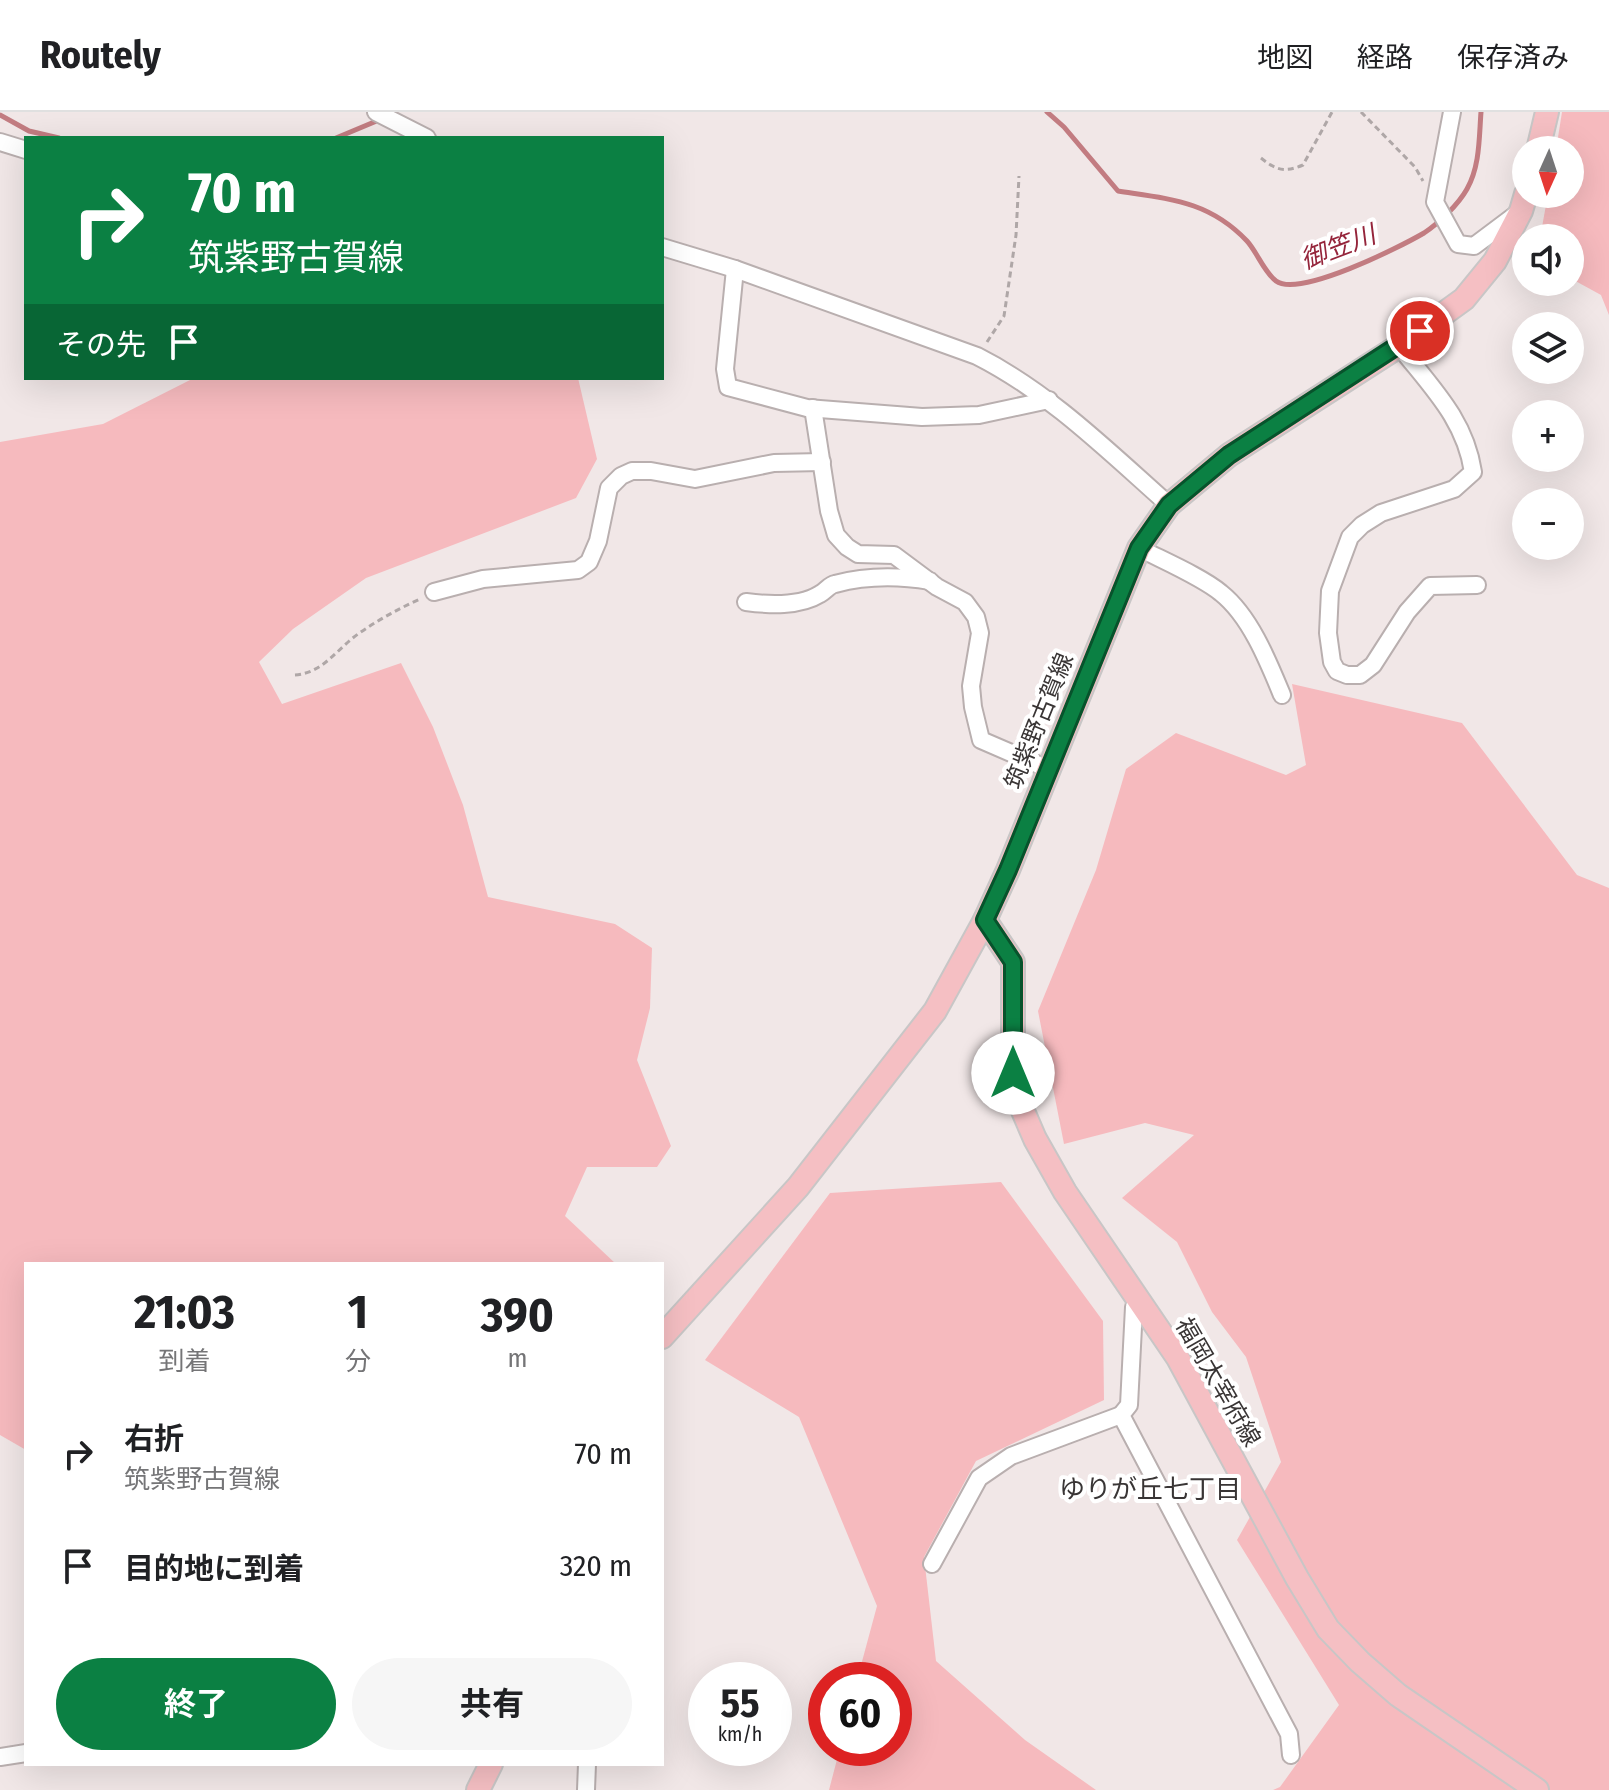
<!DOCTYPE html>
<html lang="ja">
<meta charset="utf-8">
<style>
:root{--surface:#fff;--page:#f6f6f6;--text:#202124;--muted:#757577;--line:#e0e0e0;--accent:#0b8043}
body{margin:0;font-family:"Fira Sans Condensed","Noto Sans JP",sans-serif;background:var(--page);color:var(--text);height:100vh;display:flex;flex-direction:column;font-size:30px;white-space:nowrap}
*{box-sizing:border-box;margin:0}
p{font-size:26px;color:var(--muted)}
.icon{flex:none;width:44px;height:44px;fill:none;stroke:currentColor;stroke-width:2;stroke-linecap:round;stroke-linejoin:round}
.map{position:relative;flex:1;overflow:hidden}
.details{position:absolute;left:24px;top:1150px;width:640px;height:504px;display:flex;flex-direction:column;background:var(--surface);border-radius:0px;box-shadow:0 8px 32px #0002}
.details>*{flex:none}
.top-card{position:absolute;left:24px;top:24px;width:640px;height:244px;border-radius:0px;box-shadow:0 8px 32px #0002;background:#0b8043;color:#fff;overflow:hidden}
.needle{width:52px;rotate:183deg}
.buttons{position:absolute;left:1512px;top:24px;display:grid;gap:16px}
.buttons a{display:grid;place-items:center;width:72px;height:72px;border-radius:50%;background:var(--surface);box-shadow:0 8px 32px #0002;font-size:40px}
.speed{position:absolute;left:688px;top:1550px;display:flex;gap:16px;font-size:40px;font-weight:700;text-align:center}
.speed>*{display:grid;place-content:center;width:104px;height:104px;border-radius:50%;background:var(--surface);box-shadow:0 8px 32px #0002;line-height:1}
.speed small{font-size:20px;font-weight:400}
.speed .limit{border:12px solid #d22;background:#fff;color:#111}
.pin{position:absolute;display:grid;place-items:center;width:68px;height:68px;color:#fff;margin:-34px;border:4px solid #fff;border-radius:50%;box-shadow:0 2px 8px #0007}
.me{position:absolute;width:88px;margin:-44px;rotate:0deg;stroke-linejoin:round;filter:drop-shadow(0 0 6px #0008)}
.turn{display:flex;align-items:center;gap:28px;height:168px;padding:0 32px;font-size:36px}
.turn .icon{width:104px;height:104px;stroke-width:2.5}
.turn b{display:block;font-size:56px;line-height:68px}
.then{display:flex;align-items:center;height:76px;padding:0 32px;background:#0003;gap:16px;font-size:30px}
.eta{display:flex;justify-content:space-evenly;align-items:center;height:136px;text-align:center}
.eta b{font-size:48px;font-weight:700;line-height:56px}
.cta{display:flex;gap:16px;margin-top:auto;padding:16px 32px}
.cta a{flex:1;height:92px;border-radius:48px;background:var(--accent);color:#fff;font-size:32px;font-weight:700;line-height:92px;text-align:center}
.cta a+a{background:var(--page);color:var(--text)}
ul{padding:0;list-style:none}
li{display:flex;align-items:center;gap:24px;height:112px;padding:0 32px}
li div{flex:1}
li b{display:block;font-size:30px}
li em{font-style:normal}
header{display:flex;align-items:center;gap:48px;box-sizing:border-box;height:112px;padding:0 40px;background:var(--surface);border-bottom:2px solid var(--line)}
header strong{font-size:38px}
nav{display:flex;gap:44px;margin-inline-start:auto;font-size:28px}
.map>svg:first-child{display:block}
.green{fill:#f6babe}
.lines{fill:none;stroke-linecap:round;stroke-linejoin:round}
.stream{stroke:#c27c81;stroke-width:5}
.minor-casing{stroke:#b9afaf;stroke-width:20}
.major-casing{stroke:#c8c6c6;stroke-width:26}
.path{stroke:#afa7a7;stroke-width:3;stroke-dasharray:6 4;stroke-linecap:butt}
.minor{stroke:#fff;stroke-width:16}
.major{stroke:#f5bfc3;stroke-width:22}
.route-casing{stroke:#07532c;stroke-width:20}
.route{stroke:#0b8043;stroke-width:14}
.labels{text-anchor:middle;stroke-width:8;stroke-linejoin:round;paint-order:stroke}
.street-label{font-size:24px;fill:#393535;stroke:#fff}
.water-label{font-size:26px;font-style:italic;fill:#95253b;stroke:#fff}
.neighbourhood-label{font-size:26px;fill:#393535;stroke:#fff}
</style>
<header>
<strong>Routely</strong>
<nav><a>地図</a><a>経路</a><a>保存済み</a></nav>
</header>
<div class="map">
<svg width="1609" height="1678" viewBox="0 0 1609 1678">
<rect width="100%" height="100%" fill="#f1e7e7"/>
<g class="green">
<polygon points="1562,0 1609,0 1609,203 1601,183 1570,166 1570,126 1540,126 1548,82 1570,82 1570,38 1556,38"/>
<polygon points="194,266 578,266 597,347 576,386 366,466 293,517 259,550 282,592 401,551 433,615 463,693 488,785 615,812 652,836 650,896 637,948 671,1034 657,1055 587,1055 565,1104 616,1152 26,1152 26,1338 0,1323 0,330 103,312"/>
<polygon points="1292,572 1462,611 1577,763 1609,776 1609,1678 1273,1678 1280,1675 1339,1593 1237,1428 1281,1350 1246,1245 1212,1200 1177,1130 1122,1086 1194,1023 1145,1011 1064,1032 1038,899 1096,758 1126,657 1176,621 1286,663 1306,653"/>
<polygon points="1001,1070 1103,1209 1104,1288 976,1349 924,1445 936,1549 1025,1628 1096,1678 829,1678 840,1636 894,1636 894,1568 857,1568 877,1494 799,1305 705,1248 830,1081"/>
</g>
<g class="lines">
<g class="stream">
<path d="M1047,0L1064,15L1118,79C1170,87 1209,89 1247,129C1257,140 1264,160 1276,169C1299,186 1400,135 1424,121C1439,111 1458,93 1467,77C1480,54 1479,26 1481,0"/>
<polyline points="0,3 29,19 59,26"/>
<polyline points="336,26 379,8"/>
</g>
<defs>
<g id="minor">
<polyline points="376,0 427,26"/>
<polyline points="1452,0 1435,90 1458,132 1474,134 1518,101"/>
<polyline points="0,30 26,38"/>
<path d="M662,135L735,157L977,244C1050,281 1108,339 1169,393"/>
<polyline points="735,157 725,257 728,275 807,296 922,305 979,303 1049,288"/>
<path d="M1399,234C1431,275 1465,307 1473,360L1454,377L1381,401L1362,413L1350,425L1330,479L1328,521L1332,550L1337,559L1347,563H1360L1373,553L1407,500L1430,474L1477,473"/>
<polyline points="813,296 829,399 836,423 847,435 858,442 894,443 937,475 965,490 976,505 980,521 971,574 973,595 981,628 1048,657"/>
<path d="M1139,436C1162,448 1202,465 1221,481C1250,504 1268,549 1282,583"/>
<polyline points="434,480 483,467 578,458 589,450 598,429 609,376 621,364 632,359 651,359 695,367 774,351 822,350"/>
<path d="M746,490C769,493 799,495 820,482C826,479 829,473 835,472C865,464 900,464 930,469"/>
<polyline points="1140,1188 1134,1195 1129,1293 1121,1303 1289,1622 1291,1643"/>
<polyline points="932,1452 979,1366 1011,1344 1121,1303"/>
<polyline points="0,1645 26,1641"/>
<polyline points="586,1678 587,1652"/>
</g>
<g id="major">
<polyline points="1538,38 1547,0"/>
<polyline points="985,808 1013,850 1013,961 1020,992 1035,1027 1065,1080 1178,1246 1297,1466 1328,1517 1360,1550 1398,1583 1537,1678"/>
<polyline points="662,1225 798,1075 935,899 985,808 1008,758 1139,436 1169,393 1229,343 1399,234 1464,187 1495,149 1521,99 1526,82"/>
<polyline points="478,1678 491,1652"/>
</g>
</defs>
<use href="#minor" class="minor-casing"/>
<use href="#major" class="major-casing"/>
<g class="path">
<polyline points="1361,0 1415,55 1423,69"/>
<path d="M1261,46C1276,58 1284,61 1303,53L1332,0"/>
<polyline points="987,230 1004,204 1016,123 1019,64"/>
<path d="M295,563C323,561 337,537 358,522C378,508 398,497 420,487"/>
</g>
<use href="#minor" class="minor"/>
<use href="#major" class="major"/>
</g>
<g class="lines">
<defs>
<polyline id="route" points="1013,961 1013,850 985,808 1008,758 1139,436 1169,393 1229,343 1420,219"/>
</defs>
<use href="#route" class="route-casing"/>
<use href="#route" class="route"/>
</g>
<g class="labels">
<g class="street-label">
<text transform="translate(1039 609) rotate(-68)" y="8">筑紫野古賀線</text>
<text transform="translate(1218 1270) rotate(60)" y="8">福岡太宰府線</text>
</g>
<g class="water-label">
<text transform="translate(1338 135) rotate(-21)" y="9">御笠川</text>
</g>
<g class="neighbourhood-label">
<text x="1150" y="1386">ゆりが丘七丁目</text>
</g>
</g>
</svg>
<div class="buttons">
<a><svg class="needle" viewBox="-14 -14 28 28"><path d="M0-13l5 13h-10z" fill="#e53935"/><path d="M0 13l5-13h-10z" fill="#757577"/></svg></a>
<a><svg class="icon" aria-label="sound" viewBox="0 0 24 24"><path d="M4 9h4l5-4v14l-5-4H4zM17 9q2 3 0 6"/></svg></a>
<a><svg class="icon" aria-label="layers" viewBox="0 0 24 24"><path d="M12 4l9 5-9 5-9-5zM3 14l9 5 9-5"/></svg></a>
<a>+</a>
<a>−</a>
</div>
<div class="speed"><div>55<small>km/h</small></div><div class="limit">60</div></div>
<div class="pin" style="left:1420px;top:219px;background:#d93025"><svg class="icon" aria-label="arrive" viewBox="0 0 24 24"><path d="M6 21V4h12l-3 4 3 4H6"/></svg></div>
<svg class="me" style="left:1013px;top:961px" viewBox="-20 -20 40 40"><circle r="19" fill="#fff"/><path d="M0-13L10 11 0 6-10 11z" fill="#0b8043"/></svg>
<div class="top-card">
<div class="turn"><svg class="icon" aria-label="right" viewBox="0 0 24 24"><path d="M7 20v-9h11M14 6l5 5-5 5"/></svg><div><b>70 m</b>筑紫野古賀線</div></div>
<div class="then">その先<svg class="icon" aria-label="arrive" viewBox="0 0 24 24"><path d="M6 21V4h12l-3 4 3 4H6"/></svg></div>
</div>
<section class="details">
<div class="eta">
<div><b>21:03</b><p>到着</p></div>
<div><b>1</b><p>分</p></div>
<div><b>390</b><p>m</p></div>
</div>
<ul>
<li><svg class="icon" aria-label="right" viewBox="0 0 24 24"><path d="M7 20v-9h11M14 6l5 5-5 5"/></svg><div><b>右折</b><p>筑紫野古賀線</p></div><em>70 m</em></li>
<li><svg class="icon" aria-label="arrive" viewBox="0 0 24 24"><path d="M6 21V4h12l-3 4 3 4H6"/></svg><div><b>目的地に到着</b></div><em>320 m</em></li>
</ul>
<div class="cta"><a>終了</a><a>共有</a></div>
</section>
</div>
